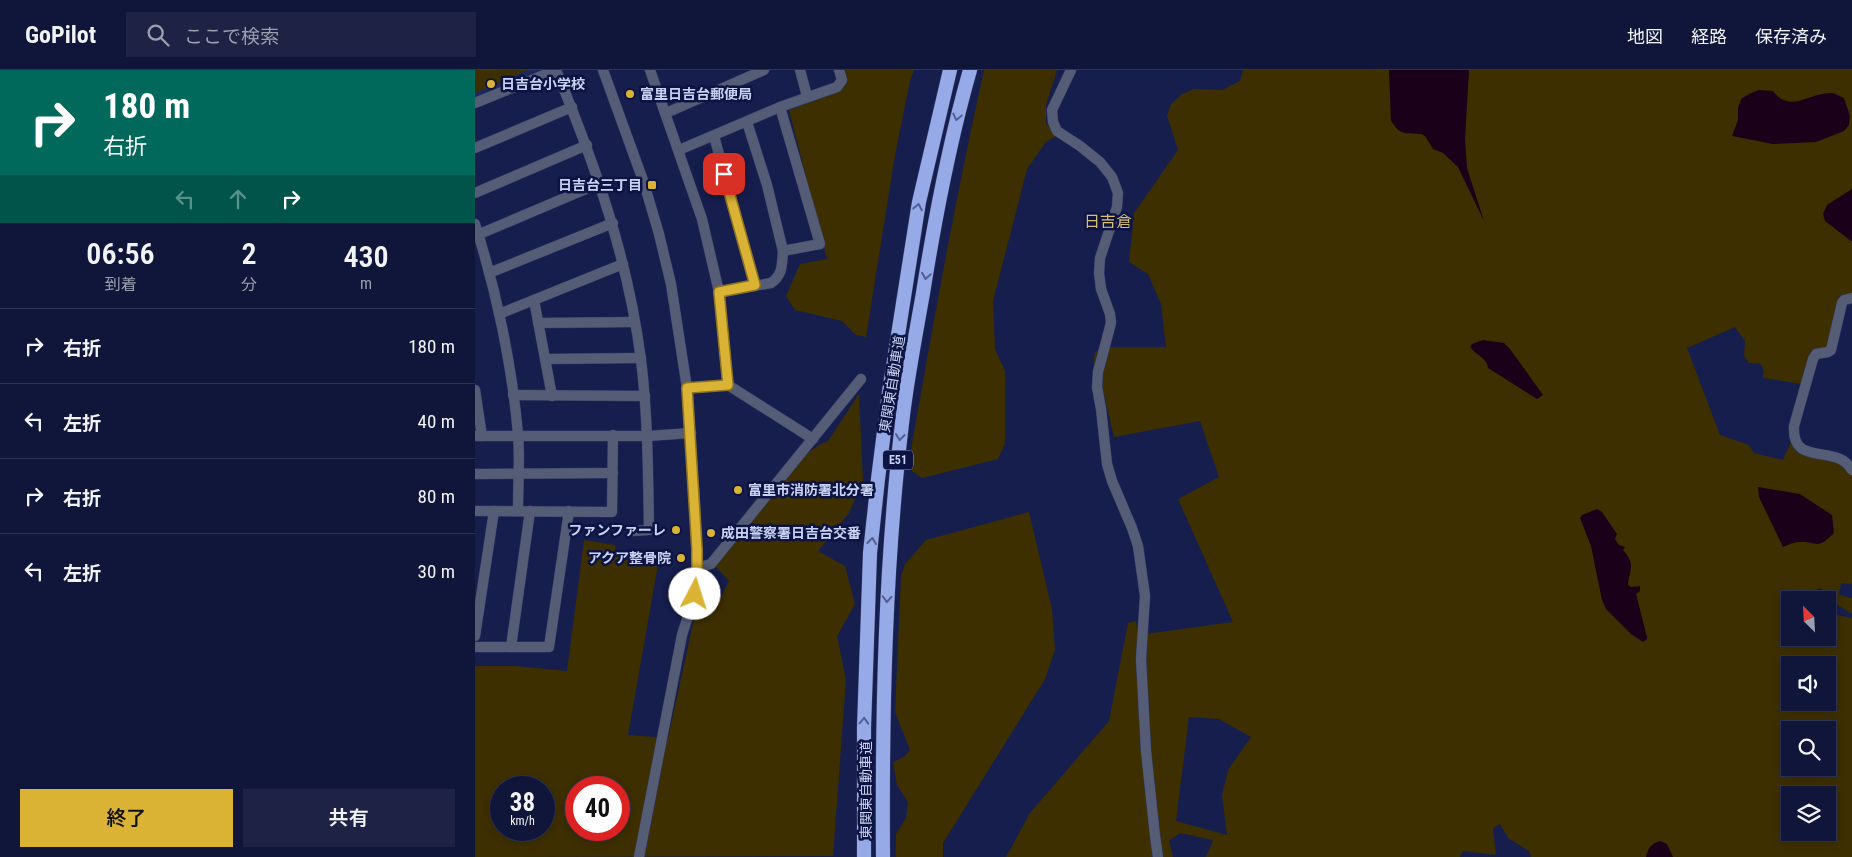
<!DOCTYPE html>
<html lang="ja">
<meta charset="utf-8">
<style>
:root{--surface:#10163a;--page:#1e2345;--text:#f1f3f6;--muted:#9c9faf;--line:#303554;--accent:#dab334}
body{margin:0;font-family:"Roboto Condensed","Noto Sans JP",sans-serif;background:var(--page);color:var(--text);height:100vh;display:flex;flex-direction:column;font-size:19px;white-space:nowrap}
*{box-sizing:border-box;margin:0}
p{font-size:16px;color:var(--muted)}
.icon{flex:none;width:28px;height:28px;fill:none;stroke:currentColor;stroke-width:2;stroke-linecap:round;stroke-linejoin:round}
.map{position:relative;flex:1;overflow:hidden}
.details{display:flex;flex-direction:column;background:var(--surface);width:475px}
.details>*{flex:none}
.banner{background:#00695c;color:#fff;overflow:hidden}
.needle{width:32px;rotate:336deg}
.controls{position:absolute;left:1306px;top:521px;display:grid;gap:10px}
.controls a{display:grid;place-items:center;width:55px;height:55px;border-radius:0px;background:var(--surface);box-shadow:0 2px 8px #0003,0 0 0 1px var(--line);font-size:25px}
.speed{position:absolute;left:15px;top:706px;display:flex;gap:10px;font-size:25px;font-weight:700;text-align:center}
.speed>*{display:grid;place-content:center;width:65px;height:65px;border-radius:50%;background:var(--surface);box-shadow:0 2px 8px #0003,0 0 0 1px var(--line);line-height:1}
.speed small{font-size:12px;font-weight:400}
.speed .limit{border:8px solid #d22;background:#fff;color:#111}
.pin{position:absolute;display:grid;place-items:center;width:42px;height:42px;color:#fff;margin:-21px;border-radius:10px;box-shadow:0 2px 8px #0006}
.me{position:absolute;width:55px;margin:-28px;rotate:5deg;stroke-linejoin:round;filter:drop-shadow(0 0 4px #0008)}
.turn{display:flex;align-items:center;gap:18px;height:105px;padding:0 20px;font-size:22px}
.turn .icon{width:65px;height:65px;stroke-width:2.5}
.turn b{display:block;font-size:35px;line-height:42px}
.lanes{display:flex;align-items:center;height:48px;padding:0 20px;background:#0003;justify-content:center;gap:25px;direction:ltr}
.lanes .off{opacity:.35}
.eta{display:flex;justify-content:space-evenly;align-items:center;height:85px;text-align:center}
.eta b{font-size:30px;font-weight:600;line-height:35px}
.cta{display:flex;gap:10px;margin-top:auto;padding:10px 20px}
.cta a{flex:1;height:58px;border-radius:0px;background:var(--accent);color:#111;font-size:20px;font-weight:600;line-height:58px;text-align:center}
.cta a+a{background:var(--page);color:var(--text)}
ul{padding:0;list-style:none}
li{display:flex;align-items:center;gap:15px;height:75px;padding:0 20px;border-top:1px solid var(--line)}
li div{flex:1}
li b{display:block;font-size:19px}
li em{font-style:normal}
header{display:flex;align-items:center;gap:30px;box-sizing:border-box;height:70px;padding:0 25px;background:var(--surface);border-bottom:1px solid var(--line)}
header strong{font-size:24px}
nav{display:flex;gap:28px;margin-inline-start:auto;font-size:18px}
.search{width:350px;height:45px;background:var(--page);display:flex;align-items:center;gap:12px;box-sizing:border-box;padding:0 18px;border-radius:0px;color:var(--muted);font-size:19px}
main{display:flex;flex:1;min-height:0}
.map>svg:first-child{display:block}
.built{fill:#1e285d}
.green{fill:#3d2f00;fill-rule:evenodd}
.water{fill:#1a0018}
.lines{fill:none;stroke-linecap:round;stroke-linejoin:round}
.minor-casing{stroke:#333b68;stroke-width:11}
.highway-casing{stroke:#333b68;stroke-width:15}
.minor{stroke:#555c75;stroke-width:10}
.highway{stroke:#97aae8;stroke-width:14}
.oneway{stroke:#525f96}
.route-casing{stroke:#8e7422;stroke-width:12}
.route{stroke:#dab334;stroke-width:9}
.poi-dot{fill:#dab334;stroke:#0d1443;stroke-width:2}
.labels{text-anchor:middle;stroke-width:5;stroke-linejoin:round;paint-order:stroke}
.shield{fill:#0d1443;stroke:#919abe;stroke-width:1}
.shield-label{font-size:12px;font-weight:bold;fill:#c9d3f2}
.poi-label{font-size:14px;font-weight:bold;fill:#c9d3f2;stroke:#0d1443;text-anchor:start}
.street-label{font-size:14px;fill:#c9d3f2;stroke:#0d1443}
.quarter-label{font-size:16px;fill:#d7be72;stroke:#0d1443}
</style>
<header>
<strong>GoPilot</strong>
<div class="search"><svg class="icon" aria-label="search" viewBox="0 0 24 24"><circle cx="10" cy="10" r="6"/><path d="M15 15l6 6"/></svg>ここで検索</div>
<nav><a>地図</a><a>経路</a><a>保存済み</a></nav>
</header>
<main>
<section class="details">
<div class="banner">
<div class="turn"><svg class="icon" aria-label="right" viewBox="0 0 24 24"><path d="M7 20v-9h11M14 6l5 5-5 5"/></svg><div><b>180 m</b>右折</div></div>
<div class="lanes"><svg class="icon off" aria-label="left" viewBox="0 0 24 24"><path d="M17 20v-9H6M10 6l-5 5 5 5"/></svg><svg class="icon off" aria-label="ahead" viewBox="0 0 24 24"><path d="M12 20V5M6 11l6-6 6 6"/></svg><svg class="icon" aria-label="right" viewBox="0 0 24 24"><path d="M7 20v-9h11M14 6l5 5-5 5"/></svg></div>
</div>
<div class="eta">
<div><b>06:56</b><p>到着</p></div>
<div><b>2</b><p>分</p></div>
<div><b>430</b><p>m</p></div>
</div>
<ul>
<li><svg class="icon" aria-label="right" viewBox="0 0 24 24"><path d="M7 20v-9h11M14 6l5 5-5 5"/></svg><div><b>右折</b></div><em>180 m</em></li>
<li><svg class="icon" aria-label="left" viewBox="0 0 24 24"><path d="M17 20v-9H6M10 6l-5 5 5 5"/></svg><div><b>左折</b></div><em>40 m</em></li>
<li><svg class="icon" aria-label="right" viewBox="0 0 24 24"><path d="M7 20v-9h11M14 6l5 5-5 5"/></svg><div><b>右折</b></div><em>80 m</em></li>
<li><svg class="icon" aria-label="left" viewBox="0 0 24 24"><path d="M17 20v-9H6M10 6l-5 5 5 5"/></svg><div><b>左折</b></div><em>30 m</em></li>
</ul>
<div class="cta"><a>終了</a><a>共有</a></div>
</section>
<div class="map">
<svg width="1377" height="787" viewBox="0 0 1377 787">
<rect width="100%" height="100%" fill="#161e4e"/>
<polygon class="built" points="0,0 65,0 0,28"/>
<g class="green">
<polygon points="0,0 52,0 0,23"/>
<polygon points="370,0 439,0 435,11 420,85 391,267 381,265 367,251 320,240 311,226 325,194 352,189 314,40 358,24 372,11"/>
<path d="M509,0H582L571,35V53L581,66L571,72L552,99L518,231L520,279L530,301V373L523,389L447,408L437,401L434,391C457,260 480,130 509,0Z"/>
<path d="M768,0H1377V226H1364L1356,272L1353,278L1336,280L1327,314L1288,308L1289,301L1285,293H1274L1269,286L1270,271L1260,257L1212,278L1245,365L1274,375L1279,383L1308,390L1315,374L1320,373L1372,397L1377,404V514L1366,513L1364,525L1377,528V544L1358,532L1353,533L1346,518L1338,521L1333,530H1315V568H1352L1353,547L1362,545L1377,548V787H1056L1054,781L1033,768L1025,754L1018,758L1021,785L988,781L985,787H731L738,770L705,763L694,771L698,787H531L555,743L634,651L653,553L661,551L663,565L758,552L703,429L744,407L725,351L639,367L628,321L620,313L618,297L620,282L633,277H691L686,234L673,204L654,192L659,143L703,80L692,46L696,34L707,24L719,19L747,20L765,11ZM1315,595H1352V632H1315ZM714,647L744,649L776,667L753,700L747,725L752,765L701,751ZM1315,660H1352V698H1315ZM1315,725H1352V762H1315Z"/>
<path d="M384,324L388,411L374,443L343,481L370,496L380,534L362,566L371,610L358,786L0,787V596H41L92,601L109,470L140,475L141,480L185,483L153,665L193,668L224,526L245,529L254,511L239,495L324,389L344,375L353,371ZM26,718H69V760H26ZM101,718H144V760H101Z"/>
<polygon points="554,442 577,539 580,580 570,609 468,773 468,787 421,787 421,764 431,748 433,732 422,715 418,692 429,687 435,680 420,642 426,506 430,494 451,470"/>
</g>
<g class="water">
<polygon points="914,0 994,0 990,69 992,98 1009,151 983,97 968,83 958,79 950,66 946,64 929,63 923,60 916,51"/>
<path d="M1284,20L1298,21C1316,45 1335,21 1358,23C1361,24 1366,27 1369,28L1375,46L1374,55L1369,61L1341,72L1298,74L1257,66L1263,50V37L1267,28L1276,23Z"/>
<polygon points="1377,119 1377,171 1376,171 1350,151 1348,144 1352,135"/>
<path d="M1008,270L1029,273L1035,279L1068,325L1062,329L1013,298C1013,289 1000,284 995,277L997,274Z"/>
<path d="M1283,417L1325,424L1357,445L1359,463C1341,481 1343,471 1324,472C1319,472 1313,475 1308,477L1284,427Z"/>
<path d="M1122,439L1127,442L1142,464L1140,469L1144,475L1150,477L1148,480C1161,495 1155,498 1153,515L1156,517L1165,516V521L1161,524L1172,567V569L1168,572L1156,564L1131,539L1127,530L1116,476L1105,448L1107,445Z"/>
<path d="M1185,771L1192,774L1198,787H1171C1173,778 1176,774 1185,771Z"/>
</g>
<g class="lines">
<defs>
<g id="minor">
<path d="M81,0C120,94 153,188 166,290C173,347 173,403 174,460L157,461"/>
<polyline points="128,0 169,113 184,164 196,214 212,318 220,435 222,498 220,524 207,565 164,787"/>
<polyline points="175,0 227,149 244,222 253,315"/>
<polyline points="325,0 332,26"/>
<polyline points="596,0 577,40 578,52 582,61 605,76 625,92 637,107 643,123 642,137 625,188 624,203 626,219 635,244 636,253 623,302 622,317 626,339 632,394 637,411 657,458 663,476 670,526 666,589 671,681 680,766 683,787"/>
<polyline points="0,33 81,0"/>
<polyline points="191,43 289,0"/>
<polyline points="272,52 292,115 308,181"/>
<polyline points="239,66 280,215"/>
<polyline points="0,78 97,37"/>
<polyline points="204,80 305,37 362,17 367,10 364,0"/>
<polyline points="0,123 112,75"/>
<path d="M0,154C21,219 37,295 43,364C45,389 43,416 43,441"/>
<polyline points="0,166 125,113"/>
<polyline points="14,203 138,153"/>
<path d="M244,222L296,213C308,205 307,194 308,181L345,174L305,37"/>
<path d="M1377,228L1369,230L1367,233L1356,280L1353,282L1341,284L1338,289L1319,356C1317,390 1345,380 1365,389C1371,391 1374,396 1377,400"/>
<polyline points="59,230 77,326"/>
<polyline points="24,244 148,194"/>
<polyline points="63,253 159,252"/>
<polyline points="70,289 166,288"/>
<polyline points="212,318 253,315 338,369"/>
<polyline points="0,320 7,366"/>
<polyline points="38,325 170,326"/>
<polyline points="0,366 173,366 216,363"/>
<polyline points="0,404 138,403"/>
<polyline points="0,441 137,442 138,365"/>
<polyline points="222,498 236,494 386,309"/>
<polyline points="0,566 19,441"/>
<polyline points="0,577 74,577 94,441"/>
<polyline points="36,577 55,441"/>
</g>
<g id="highway">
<polyline points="389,787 389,658 395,483 403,409 414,322 444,132 475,0"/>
<path d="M408,787C407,639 410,492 428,345C433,304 441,263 448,223C460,148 474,73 495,0"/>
</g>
</defs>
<use href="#minor" class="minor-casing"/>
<use href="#highway" class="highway-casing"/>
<use href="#minor" class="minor"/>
<use href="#highway" class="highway"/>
</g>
<defs><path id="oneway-chevron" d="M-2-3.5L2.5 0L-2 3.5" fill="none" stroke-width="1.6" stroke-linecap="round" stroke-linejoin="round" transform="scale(1.25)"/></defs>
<g class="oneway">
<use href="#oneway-chevron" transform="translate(482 47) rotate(103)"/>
<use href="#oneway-chevron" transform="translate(443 137) rotate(-79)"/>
<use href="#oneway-chevron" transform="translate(451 206) rotate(99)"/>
<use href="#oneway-chevron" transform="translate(425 367) rotate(96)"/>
<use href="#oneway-chevron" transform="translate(397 471) rotate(-84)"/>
<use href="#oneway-chevron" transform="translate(412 529) rotate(93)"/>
<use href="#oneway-chevron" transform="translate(389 651) rotate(-88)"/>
</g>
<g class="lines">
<defs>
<polyline id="route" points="220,524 222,498 222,479 212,318 253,315 244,222 280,215 249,104"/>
</defs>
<use href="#route" class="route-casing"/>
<use href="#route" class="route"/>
</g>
<g class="poi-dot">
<circle cx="16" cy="14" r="5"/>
<circle cx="155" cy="24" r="5"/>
<rect x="172" y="110" width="10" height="10" rx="2.5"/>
<circle cx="263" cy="420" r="5"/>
<circle cx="201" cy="460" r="5"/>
<circle cx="236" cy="463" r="5"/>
<circle cx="206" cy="488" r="5"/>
</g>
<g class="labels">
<rect class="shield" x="408" y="380.5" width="30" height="19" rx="4"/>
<g class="shield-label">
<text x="423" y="394">E51</text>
</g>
<g class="poi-label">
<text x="26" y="19">日吉台小学校</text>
<text x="165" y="29">富里日吉台郵便局</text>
<text x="167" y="120" text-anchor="end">日吉台三丁目</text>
<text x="273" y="425">富里市消防署北分署</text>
<text x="191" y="465" text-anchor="end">ファンファーレ</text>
<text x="246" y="468">成田警察署日吉台交番</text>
<text x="196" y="493" text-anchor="end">アクア整骨院</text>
</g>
<g class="street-label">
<text transform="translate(417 314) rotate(-81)" y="5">東関東自動車道</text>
<text transform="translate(391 720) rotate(-90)" y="5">東関東自動車道</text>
</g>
<g class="quarter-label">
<text x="633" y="157">日吉倉</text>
</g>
</g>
</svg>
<div class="controls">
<a><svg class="needle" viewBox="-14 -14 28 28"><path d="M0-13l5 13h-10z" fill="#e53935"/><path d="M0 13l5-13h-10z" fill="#9c9faf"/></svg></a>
<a><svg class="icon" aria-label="sound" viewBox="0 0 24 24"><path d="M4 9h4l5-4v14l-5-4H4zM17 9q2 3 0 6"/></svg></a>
<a><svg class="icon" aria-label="search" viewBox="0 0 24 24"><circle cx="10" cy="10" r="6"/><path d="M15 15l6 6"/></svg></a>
<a><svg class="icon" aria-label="layers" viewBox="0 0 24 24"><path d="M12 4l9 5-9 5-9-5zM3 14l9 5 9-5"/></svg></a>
</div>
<div class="speed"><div>38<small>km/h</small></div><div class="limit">40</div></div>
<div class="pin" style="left:249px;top:104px;background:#d93025"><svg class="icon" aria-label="arrive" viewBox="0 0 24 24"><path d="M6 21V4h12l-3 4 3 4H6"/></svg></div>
<svg class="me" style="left:220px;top:524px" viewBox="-20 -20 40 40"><circle r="19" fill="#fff"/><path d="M0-13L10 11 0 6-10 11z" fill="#dab334"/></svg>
</div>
</main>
